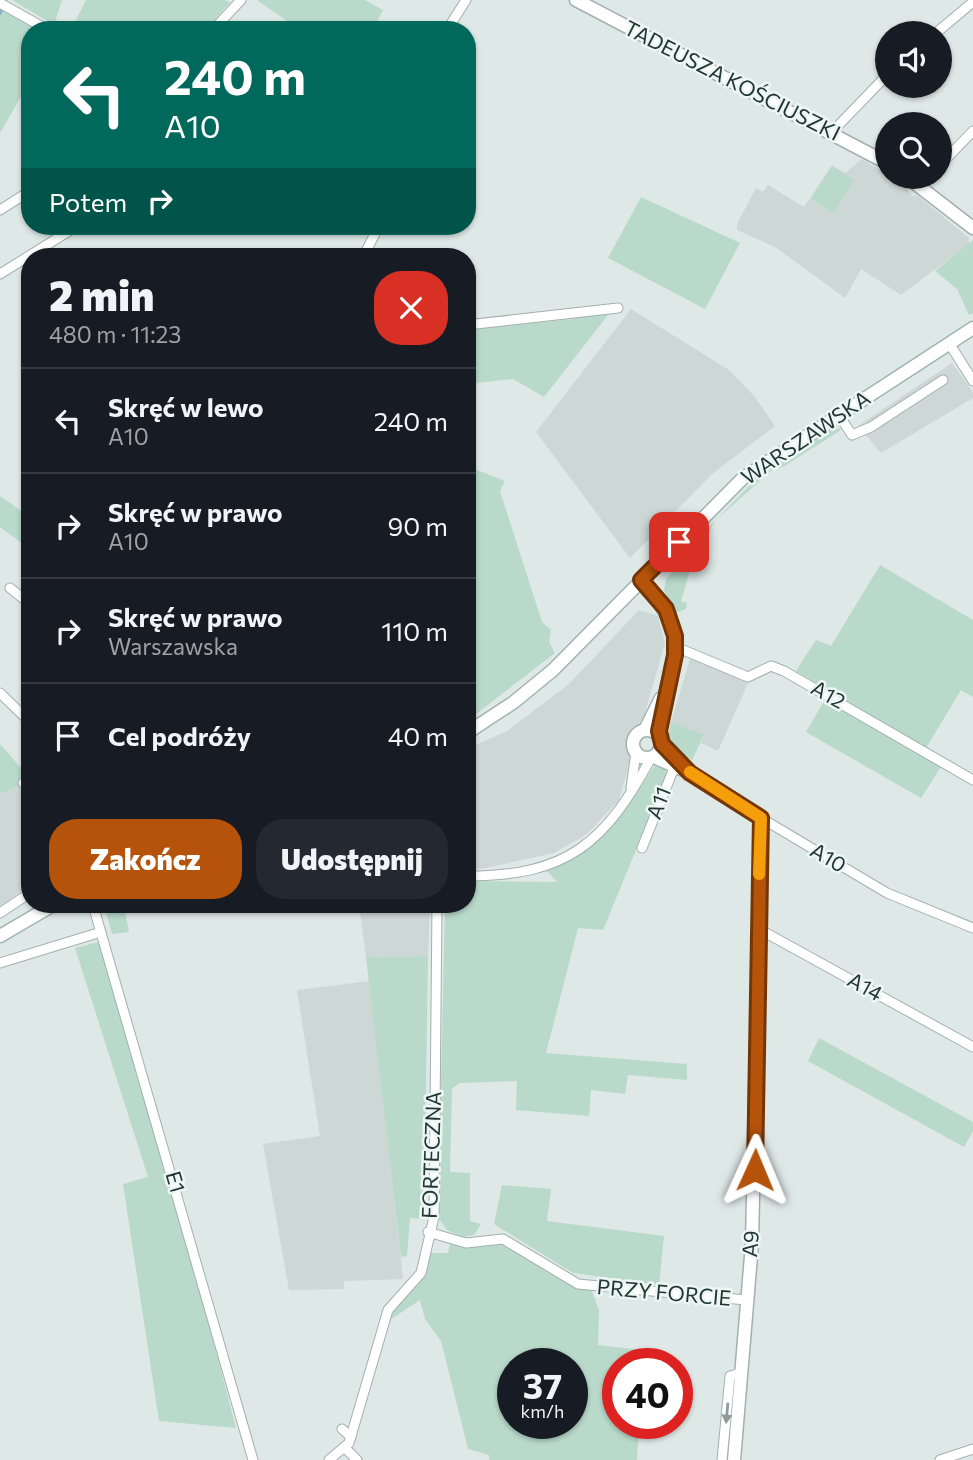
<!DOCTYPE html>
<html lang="pl">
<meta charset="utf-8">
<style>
:root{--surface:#171b24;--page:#242831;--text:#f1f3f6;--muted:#9ea1a6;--line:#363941;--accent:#b45309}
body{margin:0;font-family:Commissioner,sans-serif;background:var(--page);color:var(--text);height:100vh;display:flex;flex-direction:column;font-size:26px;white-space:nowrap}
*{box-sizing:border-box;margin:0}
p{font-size:23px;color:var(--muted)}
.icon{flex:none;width:38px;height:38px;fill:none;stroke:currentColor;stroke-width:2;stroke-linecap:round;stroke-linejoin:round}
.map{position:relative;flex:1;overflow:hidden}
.panel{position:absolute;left:21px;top:248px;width:455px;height:665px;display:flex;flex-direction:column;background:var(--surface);border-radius:28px;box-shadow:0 2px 5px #0004}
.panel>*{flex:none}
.banner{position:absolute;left:21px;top:21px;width:455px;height:214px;border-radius:28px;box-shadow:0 2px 5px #0004;background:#00695c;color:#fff;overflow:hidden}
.fabs{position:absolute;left:875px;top:21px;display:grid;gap:14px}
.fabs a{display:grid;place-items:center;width:77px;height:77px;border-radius:50%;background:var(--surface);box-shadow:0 2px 5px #0004;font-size:35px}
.speed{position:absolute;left:497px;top:1348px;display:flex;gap:14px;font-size:35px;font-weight:700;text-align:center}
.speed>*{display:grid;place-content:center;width:91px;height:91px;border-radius:50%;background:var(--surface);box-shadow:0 2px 5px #0004;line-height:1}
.speed small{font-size:18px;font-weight:400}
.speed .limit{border:10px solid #d22;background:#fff;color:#111}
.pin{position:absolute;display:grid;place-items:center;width:60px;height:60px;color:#fff;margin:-30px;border-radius:14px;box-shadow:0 4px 10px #0006}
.me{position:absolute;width:77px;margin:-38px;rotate:1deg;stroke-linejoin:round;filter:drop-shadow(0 0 5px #0008)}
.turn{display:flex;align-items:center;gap:24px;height:147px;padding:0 28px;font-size:32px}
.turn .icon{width:91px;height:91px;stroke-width:2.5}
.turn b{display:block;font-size:49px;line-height:60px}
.then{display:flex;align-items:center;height:66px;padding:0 28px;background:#0003;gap:14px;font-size:26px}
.round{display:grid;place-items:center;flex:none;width:74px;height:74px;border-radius:28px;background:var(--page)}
.head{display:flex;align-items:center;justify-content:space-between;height:119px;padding:0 28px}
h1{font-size:42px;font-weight:800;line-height:52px}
.cta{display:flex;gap:14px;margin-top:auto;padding:14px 28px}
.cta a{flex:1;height:80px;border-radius:28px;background:var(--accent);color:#fff;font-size:28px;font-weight:800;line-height:80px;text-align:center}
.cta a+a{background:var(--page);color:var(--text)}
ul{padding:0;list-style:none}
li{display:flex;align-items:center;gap:21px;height:105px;padding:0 28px;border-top:2px solid var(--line)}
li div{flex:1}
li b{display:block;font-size:26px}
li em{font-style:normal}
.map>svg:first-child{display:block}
.built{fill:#cdd8d6}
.green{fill:#b9d9ca;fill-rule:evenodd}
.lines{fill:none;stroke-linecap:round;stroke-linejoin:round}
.stream{stroke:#8aafca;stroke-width:2.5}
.minor-casing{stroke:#a2b0af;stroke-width:11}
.tertiary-casing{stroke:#a2b0af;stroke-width:15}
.secondary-casing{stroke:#9fb3b1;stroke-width:15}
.minor{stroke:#fff;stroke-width:9}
.tertiary{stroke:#fff;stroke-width:12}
.secondary{stroke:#fff;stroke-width:12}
.oneway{fill:#909b9b}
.route-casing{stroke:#753606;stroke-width:18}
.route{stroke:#b45309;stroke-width:12}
.slow{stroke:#f59e0b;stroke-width:12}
.labels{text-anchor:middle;stroke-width:5;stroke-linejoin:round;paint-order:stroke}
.street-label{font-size:21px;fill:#213737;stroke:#eef6f4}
</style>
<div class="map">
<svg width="973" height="1460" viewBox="0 0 973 1460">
<rect width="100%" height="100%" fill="#dee9e7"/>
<g class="built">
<polygon points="862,159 905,186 912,196 918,196 969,238 969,244 901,295 861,269 845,298 775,247 737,230 737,224 756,188 763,192 768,185 804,207 832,165 845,173"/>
<polygon points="631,309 729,370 755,397 775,426 712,474 630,558 536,432"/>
<polygon points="952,363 973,392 973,398 881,453 858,426"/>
<polygon points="639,610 658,616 665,643 644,716 627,740 630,761 619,800 587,834 554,853 481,869 467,867 467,749 507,731 569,684"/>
<polygon points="691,656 749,681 718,751 701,743 704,736 671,722"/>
<polygon points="30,781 30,884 0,907 0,794"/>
<polygon points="359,905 430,905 428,956 366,957"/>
<polygon points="370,981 403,1279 344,1281 344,1289 289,1290 263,1144 320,1136 297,990"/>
</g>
<g class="green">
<polygon points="12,0 62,0 54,25"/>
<polygon points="86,0 224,0 230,2 206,30 71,30"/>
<polygon points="257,0 365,0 383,10 373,30 300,30"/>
<polygon points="0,7 43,30 30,30 30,81 0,133"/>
<polygon points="832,166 854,180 833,213 811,199"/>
<polygon points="641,197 740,243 705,309 608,258"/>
<polygon points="973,240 973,313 969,315 957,289 935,271"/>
<polygon points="584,315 608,315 544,397 513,379 467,384 467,330 573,319"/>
<polygon points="835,426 841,430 783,467 772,470 716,520 711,527 701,558 694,556 681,601 687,603 686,609 675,613 664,590 666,579 710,526 754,481"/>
<polygon points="467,466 505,481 500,491 542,622 551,630 549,642 555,653 467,721"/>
<polygon points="0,496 30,517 30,549 0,527"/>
<polygon points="880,565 973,620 973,697 961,690 926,748 796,671 816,640 831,646"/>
<polygon points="827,696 941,767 921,798 806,732"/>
<polygon points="671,722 704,735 692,760 675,749 668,738"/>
<polygon points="0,744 30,778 30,781 0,794"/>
<path d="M655,765L664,768L667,775L603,930L578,928L546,1053L687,1064V1080L628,1075L625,1094L591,1090L589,1116L516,1110L517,1081L459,1083L452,1089L450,1172L470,1173V1221L481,1224L474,1235L463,1237L447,1230L438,1218L445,905H467V881L557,882L547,871C608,843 619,819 655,765Z"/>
<polygon points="104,905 134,905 124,907 129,932 112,934"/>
<polygon points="99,942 169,1172 236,1428 159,1421 123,1184 148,1177 75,948"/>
<polygon points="428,956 424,1206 419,1219 410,1218 407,1256 401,1257 366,957"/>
<polygon points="819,1038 973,1122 973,1131 964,1147 808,1061"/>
<polygon points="502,1185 551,1189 547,1221 664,1236 659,1285 573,1273 494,1224"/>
<path d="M500,1242L591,1289L599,1310L598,1345L642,1350V1363H618V1423H639L637,1460H489V1455L468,1449L441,1341L425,1319L420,1300L390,1320C402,1290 424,1289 428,1253H448L450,1243L466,1248ZM513,1363H572V1423H513Z"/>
</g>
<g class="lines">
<polyline class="stream" points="0,14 6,0"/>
<defs>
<g id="minor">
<polyline points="0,3 48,30"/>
<polyline points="213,30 241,0"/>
<polyline points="447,30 466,0"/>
<polyline points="936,33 973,2"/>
<polyline points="832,132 887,75"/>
<polyline points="940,165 973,131"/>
<polyline points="919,186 928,177"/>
<polyline points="0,210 30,191"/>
<polyline points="363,257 379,226"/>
<polyline points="0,274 77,226"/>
<polyline points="467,325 618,308"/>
<polyline points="949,343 973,381"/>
<polyline points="838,414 852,435 871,427 943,380"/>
<polyline points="10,588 30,604"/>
<polyline points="676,647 748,677 771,666 784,671 973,780"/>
<polyline points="0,693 30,722"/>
<polyline points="23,783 30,780"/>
<polyline points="631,788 636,752"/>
<polyline points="761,818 887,893 973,928"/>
<polyline points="642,848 676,763"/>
<path d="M467,876C568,876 605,843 651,758"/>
<polyline points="93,905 253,1460"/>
<polyline points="0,913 30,893"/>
<polyline points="757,928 973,1047"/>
<polyline points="0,963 101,932"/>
<polyline points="428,1232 466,1243 503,1239 578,1284 746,1300"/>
<polyline points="342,1429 351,1437"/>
<polyline points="346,1449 357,1460"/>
<polyline points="329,1460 349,1443 388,1310 421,1273 434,1217 437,905"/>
<polyline points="722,1460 730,1376 741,1373"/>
<polyline points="940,1460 973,1449"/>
</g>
<g id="tertiary">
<polyline points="576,0 887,163"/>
<polyline points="907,177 973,228"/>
<path d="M641,580C702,648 663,661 659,736"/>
<circle cx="647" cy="744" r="14"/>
<polyline points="645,730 661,698"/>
<polyline points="662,744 688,770"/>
<polyline points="654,757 690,773 761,818 752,1244 734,1460"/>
</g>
<g id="secondary">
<polyline points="467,733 514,702 553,670 743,478 973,328"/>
<polyline points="0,936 53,905"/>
</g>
</defs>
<use href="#minor" class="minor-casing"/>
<use href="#tertiary" class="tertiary-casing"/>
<use href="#secondary" class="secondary-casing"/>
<use href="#minor" class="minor"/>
<use href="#tertiary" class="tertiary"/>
<use href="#secondary" class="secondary"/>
</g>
<defs><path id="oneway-solid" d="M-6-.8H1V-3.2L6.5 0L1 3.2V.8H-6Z" transform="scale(1.75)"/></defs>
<use class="oneway" href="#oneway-solid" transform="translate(727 1413) rotate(95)"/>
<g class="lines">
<defs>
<polyline id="route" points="679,542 641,580 666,609 675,636 675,655 659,731 662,744 690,773 761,818 755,1170"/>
</defs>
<use href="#route" class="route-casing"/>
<use href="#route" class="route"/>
<polyline class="slow" points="690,772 761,818 759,874"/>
</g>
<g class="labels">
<g class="street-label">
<text transform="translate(732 81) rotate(27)" y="7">TADEUSZA KOŚCIUSZKI</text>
<text transform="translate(806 438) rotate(-34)" y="7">WARSZAWSKA</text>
<text transform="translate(828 695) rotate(29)" y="7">A12</text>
<text transform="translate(659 803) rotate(-69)" y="7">A11</text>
<text transform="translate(828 858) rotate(30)" y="7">A10</text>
<text transform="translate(865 987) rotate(29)" y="7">A14</text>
<text transform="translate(432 1155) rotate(-88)" y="7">FORTECZNA</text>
<text transform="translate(175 1182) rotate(74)" y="7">E1</text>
<text transform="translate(751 1244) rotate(-86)" y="7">A9</text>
<text transform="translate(664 1293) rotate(5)" y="7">PRZY FORCIE</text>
</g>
</g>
</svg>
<div class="fabs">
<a><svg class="icon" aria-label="sound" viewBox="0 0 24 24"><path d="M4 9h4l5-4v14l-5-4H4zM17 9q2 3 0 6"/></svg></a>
<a><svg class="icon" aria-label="search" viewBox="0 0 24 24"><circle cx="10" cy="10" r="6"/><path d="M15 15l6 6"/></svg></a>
</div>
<div class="speed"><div>37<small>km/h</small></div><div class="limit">40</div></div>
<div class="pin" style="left:679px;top:542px;background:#d93025"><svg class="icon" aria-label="arrive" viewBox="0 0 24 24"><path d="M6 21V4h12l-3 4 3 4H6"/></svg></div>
<svg class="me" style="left:755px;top:1170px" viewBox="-20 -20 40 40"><path d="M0-17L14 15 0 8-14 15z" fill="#b45309" stroke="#fff" stroke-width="4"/></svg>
<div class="banner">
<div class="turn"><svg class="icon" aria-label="left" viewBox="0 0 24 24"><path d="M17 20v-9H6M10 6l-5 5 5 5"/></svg><div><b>240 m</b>A10</div></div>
<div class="then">Potem<svg class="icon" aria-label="right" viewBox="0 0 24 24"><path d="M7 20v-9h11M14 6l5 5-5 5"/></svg></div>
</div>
<section class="panel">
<div class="head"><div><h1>2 min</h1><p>480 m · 11:23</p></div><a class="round" style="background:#d93025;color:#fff"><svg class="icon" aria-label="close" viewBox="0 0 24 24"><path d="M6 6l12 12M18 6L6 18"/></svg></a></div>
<ul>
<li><svg class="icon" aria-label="left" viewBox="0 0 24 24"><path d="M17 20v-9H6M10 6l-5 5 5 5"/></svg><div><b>Skręć w lewo</b><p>A10</p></div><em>240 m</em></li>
<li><svg class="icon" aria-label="right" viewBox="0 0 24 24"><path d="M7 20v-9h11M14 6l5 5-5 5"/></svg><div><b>Skręć w prawo</b><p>A10</p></div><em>90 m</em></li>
<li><svg class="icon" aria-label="right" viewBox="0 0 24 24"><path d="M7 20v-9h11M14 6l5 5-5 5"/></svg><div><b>Skręć w prawo</b><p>Warszawska</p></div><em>110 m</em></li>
<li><svg class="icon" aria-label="arrive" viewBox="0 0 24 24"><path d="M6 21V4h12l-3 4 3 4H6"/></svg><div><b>Cel podróży</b></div><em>40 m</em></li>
</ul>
<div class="cta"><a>Zakończ</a><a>Udostępnij</a></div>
</section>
</div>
